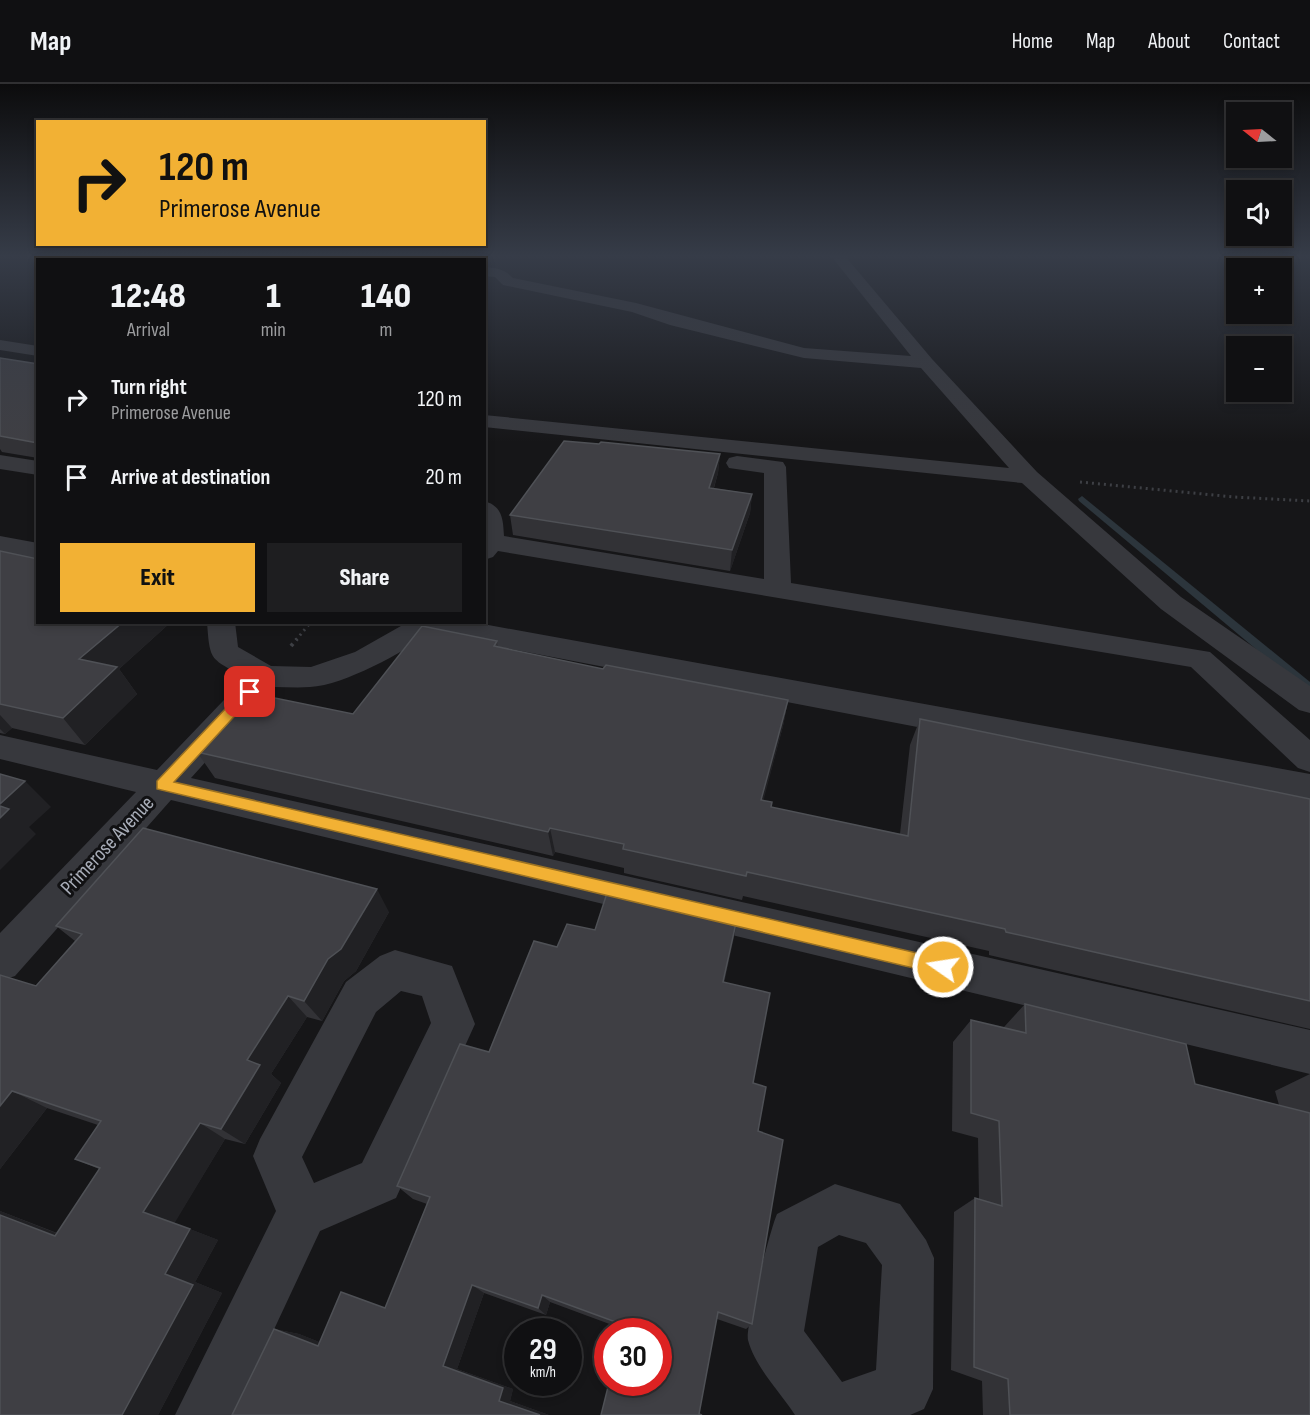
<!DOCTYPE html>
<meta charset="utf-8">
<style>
:root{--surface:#101012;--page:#1e1e20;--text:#f1f3f6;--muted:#9c9d9f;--line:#303032;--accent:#f2b134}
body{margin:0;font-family:"Sofia Sans Condensed",sans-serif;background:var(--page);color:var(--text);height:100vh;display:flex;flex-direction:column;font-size:22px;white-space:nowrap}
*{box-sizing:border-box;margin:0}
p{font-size:20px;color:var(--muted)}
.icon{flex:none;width:33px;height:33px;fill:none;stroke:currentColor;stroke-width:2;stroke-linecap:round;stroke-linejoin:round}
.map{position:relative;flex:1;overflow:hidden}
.sheet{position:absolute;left:36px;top:174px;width:450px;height:366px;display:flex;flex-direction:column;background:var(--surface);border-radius:0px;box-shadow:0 3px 9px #0003,0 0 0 2px var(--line)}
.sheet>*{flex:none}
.hud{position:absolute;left:36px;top:36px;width:450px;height:126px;border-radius:0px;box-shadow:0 3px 9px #0003,0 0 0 2px var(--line);background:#f2b134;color:#111;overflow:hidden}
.needle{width:39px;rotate:288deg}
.tools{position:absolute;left:1226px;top:18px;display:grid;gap:12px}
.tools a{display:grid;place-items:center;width:66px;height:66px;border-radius:0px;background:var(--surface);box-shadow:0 3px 9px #0003,0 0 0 2px var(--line);font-size:30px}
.speed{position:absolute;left:504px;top:1234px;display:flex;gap:12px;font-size:30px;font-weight:700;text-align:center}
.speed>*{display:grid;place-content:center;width:78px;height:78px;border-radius:50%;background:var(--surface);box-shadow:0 3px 9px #0003,0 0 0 2px var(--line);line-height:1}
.speed small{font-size:15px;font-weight:400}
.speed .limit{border:9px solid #d22;background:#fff;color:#111}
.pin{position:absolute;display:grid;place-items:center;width:51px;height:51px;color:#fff;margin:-26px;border-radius:12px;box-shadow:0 3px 9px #0006}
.me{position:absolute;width:66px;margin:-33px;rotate:283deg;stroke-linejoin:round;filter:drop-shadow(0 0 4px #0008)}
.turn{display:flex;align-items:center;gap:21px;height:126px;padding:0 24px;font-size:27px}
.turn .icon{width:78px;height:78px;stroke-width:2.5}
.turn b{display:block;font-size:42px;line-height:51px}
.eta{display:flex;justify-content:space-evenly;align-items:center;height:102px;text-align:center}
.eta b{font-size:36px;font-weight:800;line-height:42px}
.button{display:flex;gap:12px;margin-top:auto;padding:12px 24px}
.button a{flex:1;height:69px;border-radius:0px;background:var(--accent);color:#111;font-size:24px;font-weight:800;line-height:69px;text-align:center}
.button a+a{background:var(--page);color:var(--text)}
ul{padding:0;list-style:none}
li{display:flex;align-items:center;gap:18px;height:78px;padding:0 24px}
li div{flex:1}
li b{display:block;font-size:22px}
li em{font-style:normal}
header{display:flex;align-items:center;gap:36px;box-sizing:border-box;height:84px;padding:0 30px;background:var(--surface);border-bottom:2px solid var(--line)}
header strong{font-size:28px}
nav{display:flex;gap:33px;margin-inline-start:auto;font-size:21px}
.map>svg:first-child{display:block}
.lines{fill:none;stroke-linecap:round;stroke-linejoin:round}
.stream{fill:#2c353c;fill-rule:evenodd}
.path-far1{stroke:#3d3f44;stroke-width:3;stroke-dasharray:2 4;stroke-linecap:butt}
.path{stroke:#3d3f44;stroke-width:4;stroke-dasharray:3 4.5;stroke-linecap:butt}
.minor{fill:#37383d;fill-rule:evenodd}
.wall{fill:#323236}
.shaded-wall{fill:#212124}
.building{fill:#3f3f44;stroke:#4f5156;stroke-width:1.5}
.route{fill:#f2b134;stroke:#9d7322;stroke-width:1.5}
.labels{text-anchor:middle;stroke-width:6;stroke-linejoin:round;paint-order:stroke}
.street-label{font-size:21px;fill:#a8adb8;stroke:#111113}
</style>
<header>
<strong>Map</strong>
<nav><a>Home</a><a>Map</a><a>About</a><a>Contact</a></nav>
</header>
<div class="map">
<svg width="1310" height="1331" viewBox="0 0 1310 1331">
<rect width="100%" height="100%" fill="#161618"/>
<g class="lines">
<polygon class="stream" points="1082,412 1310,598 1310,608 1306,607 1079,417 1078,415"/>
<g class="path-far1">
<polyline points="1080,398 1234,413 1310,417"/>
<polyline points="296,556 311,538"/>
</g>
<polyline class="path" points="291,562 297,555"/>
<g class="minor">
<polygon points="442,172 456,172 454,176 439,176"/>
<path d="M831,172H845L932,275L1037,388L1181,513L1310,602V629L1299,626L1161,525L1022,399L484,343V331L1009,384L921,284L804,274L670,241L632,228L503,201L495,193L484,192V183C497,184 504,185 513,194L636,219L804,264L911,272Z"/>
<polygon points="0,256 38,262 38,272 0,266"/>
<polygon points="0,371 38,377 38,391 0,385"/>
<path d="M737,372L783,378L786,383L791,499L1210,568L1310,656V688L1298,684L1191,583L498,467L493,473L484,476V417C503,422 503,436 504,452L764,495V389L729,384L726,379L729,374Z"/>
<polygon points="0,452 38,459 38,475 0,468"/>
<path d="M207,538H235L238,563L271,582L311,583L355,568L408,538H472L1310,690V718L432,550C401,568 346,601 310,603C298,604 285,603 273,603L191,694L1310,946V990L171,716L15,892L0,897V849L136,708L0,675V651L157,686L245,594C211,573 210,580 207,538Z"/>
<path d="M395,866L452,882L475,940L396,1114L320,1147L234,1331H175L276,1127L253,1072L260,1055L346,898L380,872ZM401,907L422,912L431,939L362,1079L314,1099L302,1073L376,928Z"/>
<path d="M835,1100L900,1120L926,1156L934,1174L933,1305L924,1325L910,1331H795C780,1308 755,1283 748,1256C745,1244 770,1146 777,1130ZM839,1151L866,1159L882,1181L876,1286L842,1298L804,1247L818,1163Z"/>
</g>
</g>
<g class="wall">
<polygon points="0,274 38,280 38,374 2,368 0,365"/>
<polygon points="599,360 720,370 718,389 714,404 752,410 750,429 730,487 513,451 510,431"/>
<polygon points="0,467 38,538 171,538 119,585 137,610 85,661 12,644 5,650 0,649"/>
<polygon points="497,557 498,563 603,585 788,616 783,642 763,716 771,723 900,750 910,661 920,635 1310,715 1310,945 989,871 989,867 743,812 742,816 624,789 624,784 555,768 553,772 215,694 197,668 353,630"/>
<polygon points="389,828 356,887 344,897 322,937 307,933 271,990 281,999 245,1060 225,1055 174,1139 218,1156 195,1198 222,1209 158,1331 0,1331 0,1127 57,1149 99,1085 75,1075 98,1041 47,1024 0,1085 0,891 36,902 75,857 56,842"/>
<polygon points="738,830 724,898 753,999 758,1047 752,1240 746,1245 717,1235 601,1331 623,1245 550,1218 546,1231 484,1209 457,1285 513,1305 510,1317 549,1331 232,1331 274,1245 299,1250 319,1258 385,1224 427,1120 413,1115 397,1102 489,968 557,863 595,846"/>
<polygon points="1025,920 1195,1000 1279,1021 1275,1007 1310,990 1310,1331 983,1331 982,1297 951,1286 954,1128 975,1114 979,1116 978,1054 952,1047 953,958 971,936 1004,944 1004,943"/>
</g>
<g class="shaded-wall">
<polygon points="720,370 718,389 708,423 709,404"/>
<polygon points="752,410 750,429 730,487 732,466"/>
<polygon points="123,538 171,538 119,585 137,610 85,661 63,634 79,575"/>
<polygon points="788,616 783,642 757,741 761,716"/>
<polygon points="0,631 12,644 5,650 0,645"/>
<polygon points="25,697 51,723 29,743 36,750 0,786 0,720"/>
<polygon points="550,744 555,768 553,772 548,748"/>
<polygon points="377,805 389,828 356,887 344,897 322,937 304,917 328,875"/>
<polygon points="738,830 734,854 720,919 723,898"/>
<polygon points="288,912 307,933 271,990 281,999 245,1060 221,1045 247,976"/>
<polygon points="12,1007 47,1024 0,1085 0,1022"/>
<polygon points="200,1039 225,1055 174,1140 143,1128"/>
<polygon points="0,1127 91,1163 55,1152 0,1131"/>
<polygon points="190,1145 218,1156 195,1198 222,1209 158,1331 122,1331 165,1190"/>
<polygon points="472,1201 484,1209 457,1285 513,1305 510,1317 549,1331 540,1331 499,1317 443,1282"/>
<polygon points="542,1211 550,1218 546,1231 538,1224"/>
<polygon points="274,1245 299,1250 340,1266 318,1262"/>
</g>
<g class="building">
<polygon points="0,274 38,280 38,359 0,352"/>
<polygon points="564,357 599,360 601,358 720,370 709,404 752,410 732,466 510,431"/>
<polygon points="0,467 38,475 38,538 123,538 79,575 117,583 63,634 0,620"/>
<polygon points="422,542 497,557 494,562 603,585 606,581 788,616 761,716 772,718 771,723 908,752 920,635 1310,715 1310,917 1006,848 1005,845 747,788 746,792 623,765 624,760 550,744 548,748 197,668 250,609 353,630"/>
<polygon points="0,690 25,697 0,720"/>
<polygon points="0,722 9,725 0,734"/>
<polygon points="143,744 377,805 341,865 328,875 304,917 288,912 247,976 260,981 221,1045 200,1039 143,1128 190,1145 165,1190 193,1201 122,1331 0,1331 0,1131 55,1152 100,1084 75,1075 101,1037 12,1007 0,1022 0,891 36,902 82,850 56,842"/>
<polygon points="610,800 738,830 723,898 770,909 753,999 766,1003 758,1047 783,1056 752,1240 718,1228 699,1330 702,1331 601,1331 609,1299 658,1299 658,1248 622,1248 624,1241 542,1211 538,1224 472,1201 443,1282 503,1304 499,1317 540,1331 232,1331 274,1245 318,1262 341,1208 385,1224 430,1113 397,1102 460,960 489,968 534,857 557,863 567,840 595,846"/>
<polygon points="1025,920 1186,960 1195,1000 1310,1029 1310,1331 1010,1331 1008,1295 974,1283 975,1114 1002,1122 999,1037 971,1029 971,936 1026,949"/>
</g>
<linearGradient id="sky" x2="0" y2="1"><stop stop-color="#0c0c0d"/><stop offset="0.48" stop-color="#363c48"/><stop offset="1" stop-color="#363c48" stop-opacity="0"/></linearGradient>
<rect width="1310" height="358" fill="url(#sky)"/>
<polygon class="route" points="250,603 254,604 254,611 174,698 943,875 949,877 951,883 949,888 943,891 157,705 157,697 245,604"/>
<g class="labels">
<g class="street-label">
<text transform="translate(107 761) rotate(-47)" y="7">Primerose Avenue</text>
</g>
</g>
</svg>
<div class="tools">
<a><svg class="needle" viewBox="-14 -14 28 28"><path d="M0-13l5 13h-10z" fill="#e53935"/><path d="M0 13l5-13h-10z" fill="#9c9d9f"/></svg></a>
<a><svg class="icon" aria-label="sound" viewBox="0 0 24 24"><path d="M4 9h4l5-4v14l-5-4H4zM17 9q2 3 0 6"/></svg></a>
<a>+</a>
<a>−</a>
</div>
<div class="speed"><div>29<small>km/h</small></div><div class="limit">30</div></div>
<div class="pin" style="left:250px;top:608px;background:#d93025"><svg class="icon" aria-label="arrive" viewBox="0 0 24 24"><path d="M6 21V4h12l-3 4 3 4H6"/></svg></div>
<svg class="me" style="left:943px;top:883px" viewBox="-20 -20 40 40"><circle r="17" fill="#f2b134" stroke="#fff" stroke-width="3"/><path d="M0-11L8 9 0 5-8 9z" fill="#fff"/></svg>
<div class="hud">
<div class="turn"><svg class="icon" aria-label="right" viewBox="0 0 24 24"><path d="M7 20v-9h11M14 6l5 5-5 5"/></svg><div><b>120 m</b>Primerose Avenue</div></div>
</div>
<section class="sheet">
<div class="eta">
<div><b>12:48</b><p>Arrival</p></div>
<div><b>1</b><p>min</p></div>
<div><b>140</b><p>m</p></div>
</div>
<ul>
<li><svg class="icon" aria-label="right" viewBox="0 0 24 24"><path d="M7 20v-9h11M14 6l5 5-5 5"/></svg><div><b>Turn right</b><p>Primerose Avenue</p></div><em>120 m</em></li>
<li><svg class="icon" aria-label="arrive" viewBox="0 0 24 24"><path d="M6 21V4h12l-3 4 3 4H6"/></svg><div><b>Arrive at destination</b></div><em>20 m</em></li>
</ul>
<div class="button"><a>Exit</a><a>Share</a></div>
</section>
</div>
